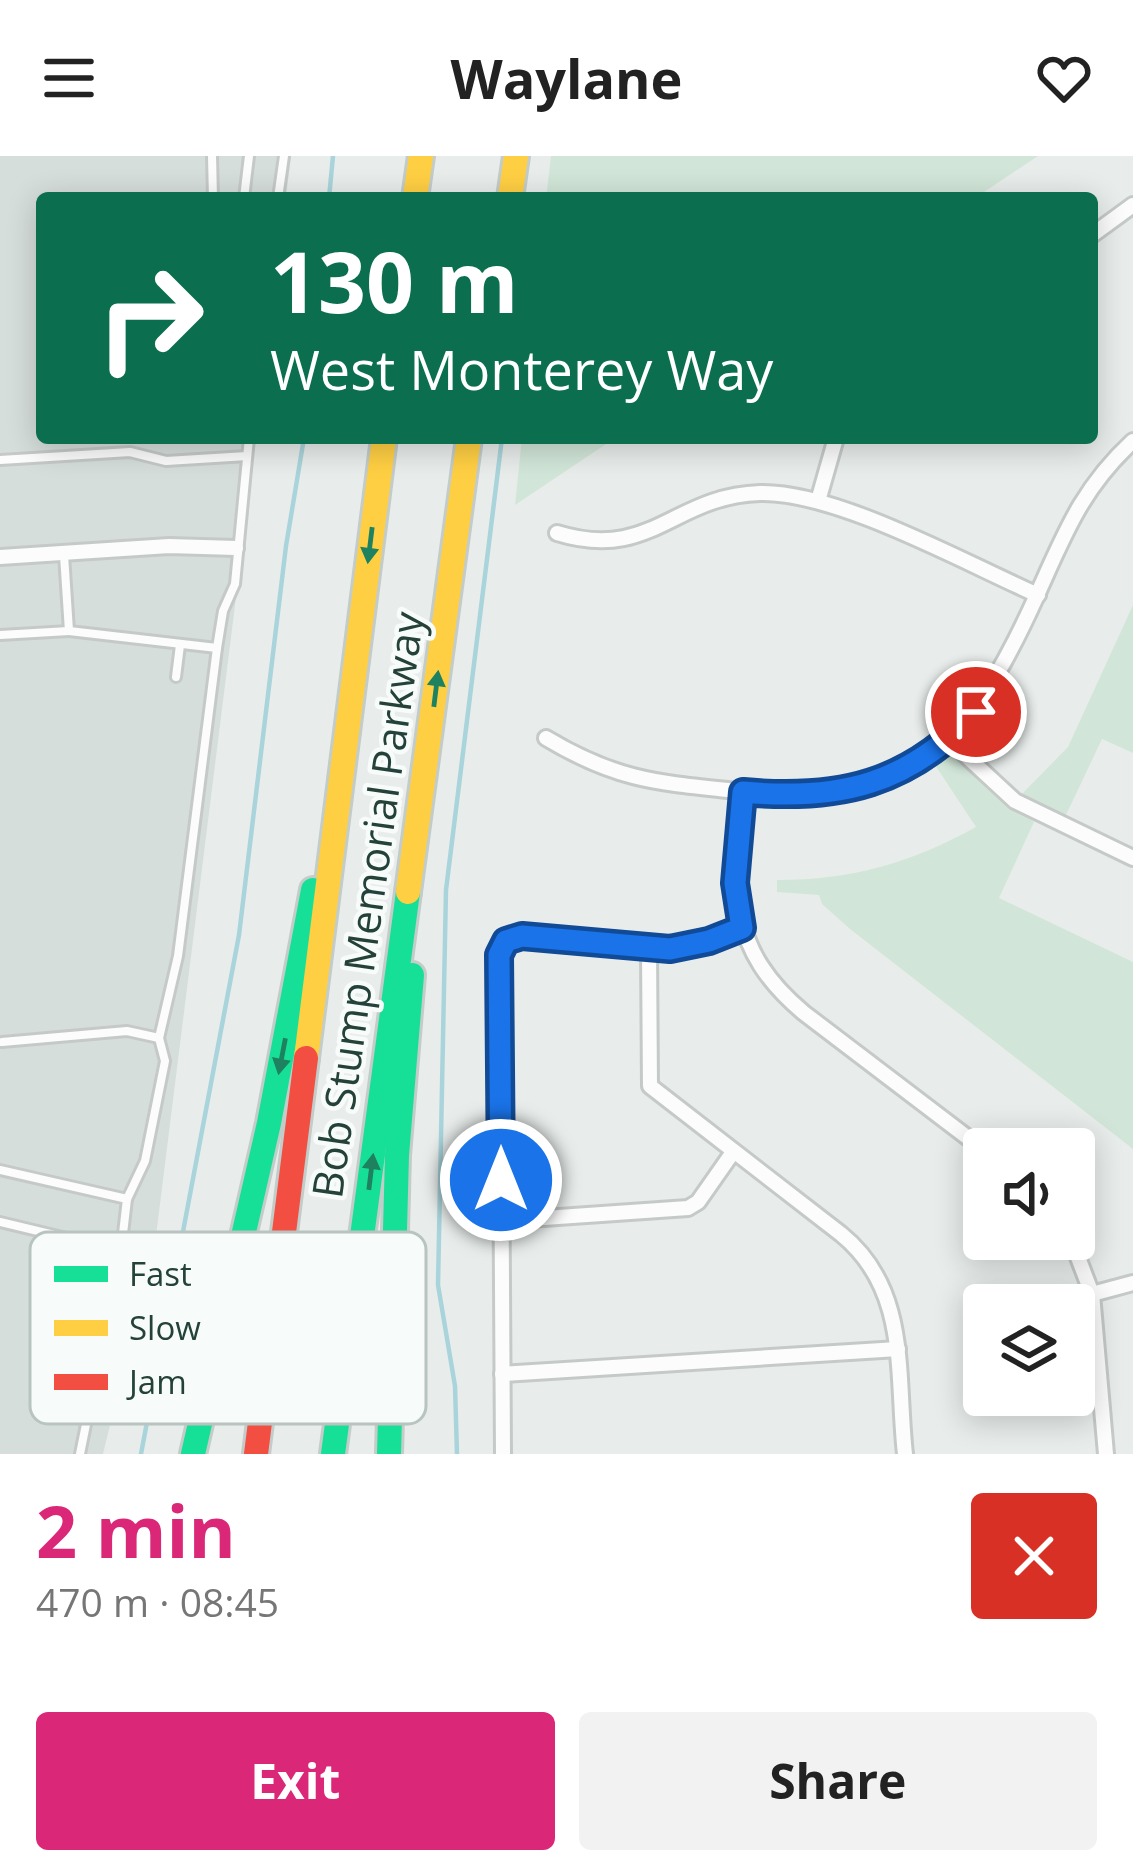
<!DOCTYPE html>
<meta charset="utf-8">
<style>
:root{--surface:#fff;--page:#f2f2f2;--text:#222;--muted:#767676;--accent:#db2777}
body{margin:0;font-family:"Open Sans",sans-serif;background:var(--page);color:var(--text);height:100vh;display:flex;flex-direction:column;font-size:45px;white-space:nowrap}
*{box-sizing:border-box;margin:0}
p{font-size:39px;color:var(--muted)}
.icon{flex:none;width:66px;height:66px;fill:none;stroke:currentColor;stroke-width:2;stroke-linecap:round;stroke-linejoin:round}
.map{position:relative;height:1298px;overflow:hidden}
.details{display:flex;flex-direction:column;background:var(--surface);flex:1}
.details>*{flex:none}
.guide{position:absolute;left:36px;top:36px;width:1062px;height:252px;border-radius:12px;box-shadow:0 6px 30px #0003;background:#0b6e4f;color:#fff;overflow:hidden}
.buttons{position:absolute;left:963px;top:972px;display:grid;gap:24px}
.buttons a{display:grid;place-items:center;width:132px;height:132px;border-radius:12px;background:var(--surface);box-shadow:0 6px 30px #0003;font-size:60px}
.pin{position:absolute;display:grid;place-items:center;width:102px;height:102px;color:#fff;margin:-51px;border:6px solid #fff;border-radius:50%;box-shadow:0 3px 12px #0007}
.me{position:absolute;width:132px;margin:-66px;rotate:0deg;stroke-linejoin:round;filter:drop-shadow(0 0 9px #0008)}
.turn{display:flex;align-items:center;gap:42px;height:252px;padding:0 36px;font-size:54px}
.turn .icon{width:156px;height:156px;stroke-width:2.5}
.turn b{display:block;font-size:84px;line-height:102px}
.round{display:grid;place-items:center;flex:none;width:126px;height:126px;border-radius:12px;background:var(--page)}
.overview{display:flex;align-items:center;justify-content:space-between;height:204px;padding:0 36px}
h1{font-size:72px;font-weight:700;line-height:90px;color:var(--accent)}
.button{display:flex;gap:24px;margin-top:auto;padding:24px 36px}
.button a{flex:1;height:138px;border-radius:12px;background:var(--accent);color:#fff;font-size:48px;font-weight:700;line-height:138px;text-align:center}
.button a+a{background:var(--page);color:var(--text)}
header{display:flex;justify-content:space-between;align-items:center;height:156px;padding:0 36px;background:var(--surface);font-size:54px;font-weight:700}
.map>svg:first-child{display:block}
.built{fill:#d6dedb}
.grass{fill:#d1e6d8}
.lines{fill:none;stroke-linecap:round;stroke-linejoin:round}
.stream{stroke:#a9d4db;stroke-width:4.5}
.lane-casing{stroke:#c5cac8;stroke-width:14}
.street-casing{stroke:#c5cac8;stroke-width:20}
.fast-casing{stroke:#c3ccc9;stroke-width:30}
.slow-casing{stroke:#c3ccc9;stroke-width:30}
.jam-casing{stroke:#c3ccc9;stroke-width:30}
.lane{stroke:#fcfcfc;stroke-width:8}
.street{stroke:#fcfcfc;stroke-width:14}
.fast{stroke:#16e098;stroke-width:24}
.slow{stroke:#ffcf43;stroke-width:24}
.jam{stroke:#f24e42;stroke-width:24}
.oneway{fill:#1e8160}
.route-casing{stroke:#114b97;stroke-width:30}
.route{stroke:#1a73e8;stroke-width:21}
.labels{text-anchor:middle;stroke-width:9;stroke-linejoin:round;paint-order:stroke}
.street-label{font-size:42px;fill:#24423a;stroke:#f7fbf9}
.key{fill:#f7fbf9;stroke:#b8c4c0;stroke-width:3}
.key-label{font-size:33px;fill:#24423a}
</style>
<header><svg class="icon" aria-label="menu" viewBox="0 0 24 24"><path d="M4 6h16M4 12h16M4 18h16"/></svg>Waylane<svg class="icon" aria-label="heart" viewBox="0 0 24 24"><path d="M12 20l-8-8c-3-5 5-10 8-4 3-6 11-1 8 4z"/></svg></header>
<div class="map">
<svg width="1133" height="1298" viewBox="0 0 1133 1298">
<rect width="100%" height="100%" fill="#e8edeb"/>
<polygon class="built" points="0,0 291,0 286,42 42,42 42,282 256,282 156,1080 103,1298 0,1298"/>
<g class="grass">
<polygon points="551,0 1038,0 975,42 546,42"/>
<polygon points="522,282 615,282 515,349"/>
<polygon points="1133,449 1133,597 1102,583 1065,661 1022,638 1068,591"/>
<path d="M949,599L1034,666L999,742L1133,806V993L850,773L822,748L819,739L777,736V724C852,724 911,707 976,671L935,609Z"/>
</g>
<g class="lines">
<g class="stream">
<polyline points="329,42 333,0"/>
<polyline points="141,1298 239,779 286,390 304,282"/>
<polyline points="457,1298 455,1230 438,1129 446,734 502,282"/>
</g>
<defs>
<g id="lane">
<polyline points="212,0 213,42"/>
<polyline points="244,42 249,0"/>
<polyline points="278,42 284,0"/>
<polyline points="0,304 130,296 166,305 247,300"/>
<polyline points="69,475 217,492"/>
<polyline points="0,479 69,475 64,399"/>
<polyline points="176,521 180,489"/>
<polyline points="2,886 127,875 159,882"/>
<polyline points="0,1014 127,1043 121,1095 80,1298"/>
<polyline points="127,1043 145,1005 165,905 159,882 178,800 217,492 223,455 235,428 249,282"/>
<polyline points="0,1066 121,1095"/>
</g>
<g id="street">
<polyline points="1092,79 1133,49"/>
<polyline points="818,345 836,282"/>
<path d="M557,377C651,406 672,340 760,337C836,335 965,407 1038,439"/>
<polyline points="0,401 169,390 236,392"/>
<path d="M546,582C621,627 663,627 747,636C915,653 973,581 1037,439C1065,377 1082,332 1133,285"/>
<polyline points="949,584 1015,645 1133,702"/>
<path d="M743,636C734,730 724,790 804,857L984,994"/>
<path d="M649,793L650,930L841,1078C910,1134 896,1219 905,1298"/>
<polyline points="501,1065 688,1052 698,1046 733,996"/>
<polyline points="1071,1083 1092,1138 1106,1298"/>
<polyline points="1092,1138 1133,1127"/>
<polyline points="502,1218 898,1193"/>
<polyline points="503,1298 500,793 510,782 522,780 670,793 709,785 741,772"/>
</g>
<g id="fast">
<polyline points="193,1298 269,967 313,734"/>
<polyline points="333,1298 408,736"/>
<polyline points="389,1298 397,999 412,819"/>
</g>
<g id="slow">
<polyline points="415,42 421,0"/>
<polyline points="510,42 516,0"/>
<polyline points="408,736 469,282"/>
<polyline points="306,902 384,282"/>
</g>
<polyline id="jam" points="256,1298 306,902"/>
</defs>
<use href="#lane" class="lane-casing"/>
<use href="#street" class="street-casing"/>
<use href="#fast" class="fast-casing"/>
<use href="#slow" class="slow-casing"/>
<use href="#jam" class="jam-casing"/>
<use href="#lane" class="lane"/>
<use href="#street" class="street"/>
<use href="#fast" class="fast"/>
<use href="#slow" class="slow"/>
<use href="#jam" class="jam"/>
</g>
<defs><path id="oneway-solid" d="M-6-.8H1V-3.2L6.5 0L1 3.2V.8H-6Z" transform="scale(3)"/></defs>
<g class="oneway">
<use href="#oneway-solid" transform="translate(370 389) rotate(97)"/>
<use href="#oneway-solid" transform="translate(436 533) rotate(-83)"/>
<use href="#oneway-solid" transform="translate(282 900) rotate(101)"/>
<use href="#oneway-solid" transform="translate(371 1016) rotate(-83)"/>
</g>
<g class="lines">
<defs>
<path id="route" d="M501,1024L499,799L506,785L522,780L670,793L709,785L742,772L735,727L743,636C840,645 909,628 976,556"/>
</defs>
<use href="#route" class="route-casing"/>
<use href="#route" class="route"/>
</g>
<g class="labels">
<g class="street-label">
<text transform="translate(368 749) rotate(-82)" y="15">Bob Stump Memorial Parkway</text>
</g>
</g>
<rect x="30" y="1076" width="396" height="192" rx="18" class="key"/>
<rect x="54" y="1110" width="54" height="16" fill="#16e098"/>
<rect x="54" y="1164" width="54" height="16" fill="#ffcf43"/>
<rect x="54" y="1218" width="54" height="16" fill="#f24e42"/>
<g class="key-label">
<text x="129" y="1130">Fast</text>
<text x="129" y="1184">Slow</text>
<text x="129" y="1238">Jam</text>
</g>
</svg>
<div class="buttons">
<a><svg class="icon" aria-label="sound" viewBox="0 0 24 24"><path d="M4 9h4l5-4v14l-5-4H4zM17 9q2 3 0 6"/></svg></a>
<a><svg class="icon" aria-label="layers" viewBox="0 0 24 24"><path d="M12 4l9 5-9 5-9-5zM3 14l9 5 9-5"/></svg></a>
</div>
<div class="pin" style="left:976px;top:556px;background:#d93025"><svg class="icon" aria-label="arrive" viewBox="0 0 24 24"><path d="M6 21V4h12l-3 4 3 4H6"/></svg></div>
<svg class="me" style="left:501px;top:1024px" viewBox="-20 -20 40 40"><circle r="17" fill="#1a73e8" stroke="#fff" stroke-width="3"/><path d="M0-11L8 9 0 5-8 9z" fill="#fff"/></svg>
<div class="guide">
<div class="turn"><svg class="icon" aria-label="right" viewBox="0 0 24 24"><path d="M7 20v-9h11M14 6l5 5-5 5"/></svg><div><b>130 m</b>West Monterey Way</div></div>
</div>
</div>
<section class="details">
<div class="overview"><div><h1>2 min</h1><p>470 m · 08:45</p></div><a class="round" style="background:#d93025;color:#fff"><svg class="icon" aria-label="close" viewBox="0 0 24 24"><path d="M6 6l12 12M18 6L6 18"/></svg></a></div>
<div class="button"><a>Exit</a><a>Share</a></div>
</section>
